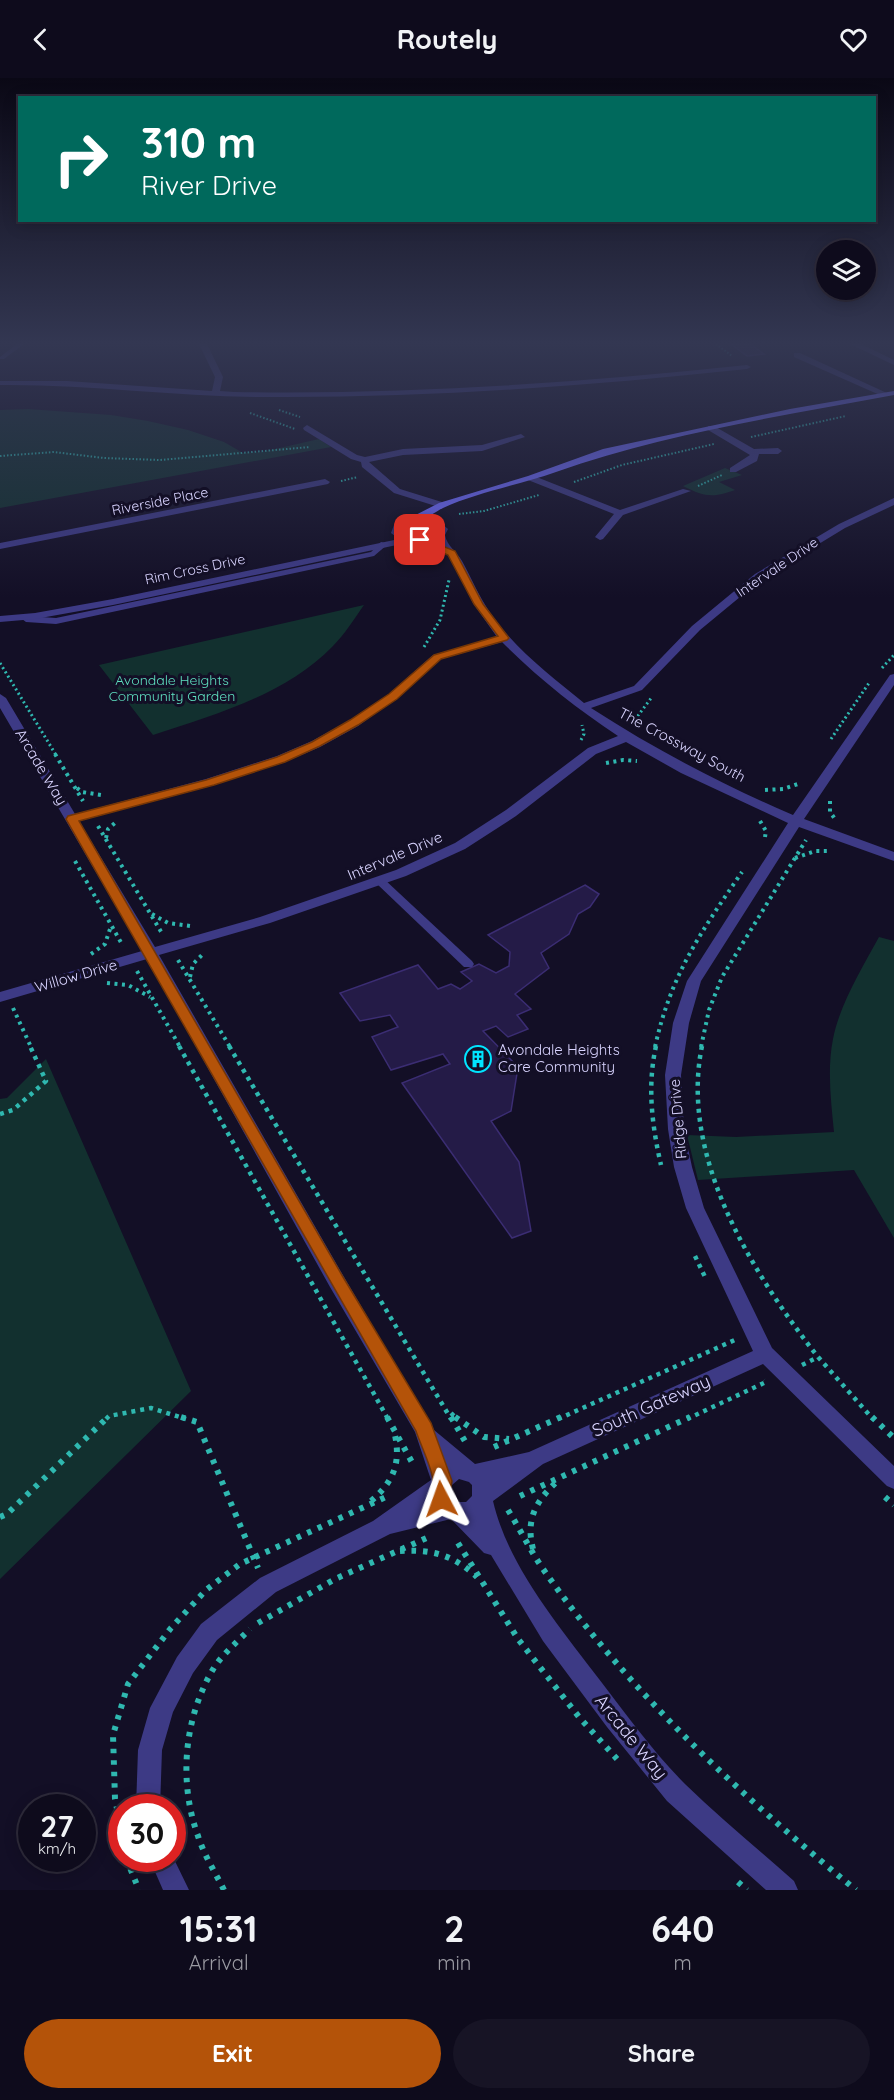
<!DOCTYPE html>
<style>
:root{--surface:#0e0b1c;--page:#171425;--text:#f1f3f6;--muted:#9b9ba3;--line:#2e2b3b;--accent:#b45309}
body{margin:0;font-family:Quicksand,sans-serif;background:var(--page);color:var(--text);height:100vh;display:flex;flex-direction:column;font-size:22px;white-space:nowrap}
*{box-sizing:border-box;margin:0}
p{font-size:20px;color:var(--muted)}
.icon{flex:none;width:33px;height:33px;fill:none;stroke:currentColor;stroke-width:2;stroke-linecap:round;stroke-linejoin:round}
.map{position:relative;height:1812px;overflow:hidden}
.side{display:flex;flex-direction:column;background:var(--surface);flex:1}
.side>*{flex:none}
.guide{position:absolute;left:18px;top:18px;width:858px;height:126px;border-radius:0px;box-shadow:0 3px 15px #0003,0 0 0 2px var(--line);background:#00695c;color:#fff;overflow:hidden}
.buttons{position:absolute;left:816px;top:162px;display:grid;gap:12px}
.buttons a{display:grid;place-items:center;width:60px;height:60px;border-radius:50%;background:var(--surface);box-shadow:0 3px 15px #0003,0 0 0 2px var(--line);font-size:30px}
.speed{position:absolute;left:18px;top:1716px;display:flex;gap:12px;font-size:30px;font-weight:700;text-align:center}
.speed>*{display:grid;place-content:center;width:78px;height:78px;border-radius:50%;background:var(--surface);box-shadow:0 3px 15px #0003,0 0 0 2px var(--line);line-height:1}
.speed small{font-size:15px;font-weight:400}
.speed .limit{border:9px solid #d22;background:#fff;color:#111}
.pin{position:absolute;display:grid;place-items:center;width:51px;height:51px;color:#fff;margin:-26px;border-radius:12px;box-shadow:0 3px 9px #0006}
.me{position:absolute;width:66px;margin:-33px;rotate:356deg;stroke-linejoin:round;filter:drop-shadow(0 0 4px #0008)}
.turn{display:flex;align-items:center;gap:21px;height:126px;padding:0 24px;font-size:27px}
.turn .icon{width:78px;height:78px;stroke-width:2.5}
.turn b{display:block;font-size:42px;line-height:51px}
.eta{display:flex;justify-content:space-evenly;align-items:center;height:102px;text-align:center}
.eta b{font-size:36px;font-weight:800;line-height:42px}
.primary-button{display:flex;gap:12px;margin-top:auto;padding:12px 24px}
.primary-button a{flex:1;height:69px;border-radius:36px;background:var(--accent);color:#fff;font-size:24px;font-weight:800;line-height:69px;text-align:center}
.primary-button a+a{background:var(--page);color:var(--text)}
header{display:flex;justify-content:space-between;align-items:center;height:78px;padding:0 24px;background:var(--surface);font-size:27px;font-weight:800}
.map>svg:first-child{display:block}
.green{fill:#12302f}
.building{fill:#241b47;stroke:#3b2d73;stroke-width:1.5}
.lines{fill:none;stroke-linecap:round;stroke-linejoin:round}
.path-far4{stroke:#2fb8b0;stroke-width:2;stroke-dasharray:1.5 2;stroke-linecap:butt}
.path-far3{stroke:#2fb8b0;stroke-width:3;stroke-dasharray:2 3;stroke-linecap:butt}
.path-far2{stroke:#2fb8b0;stroke-width:4;stroke-dasharray:3 4.5;stroke-linecap:butt}
.path-far1{stroke:#2fb8b0;stroke-width:4.5;stroke-dasharray:4 5;stroke-linecap:butt}
.path{stroke:#2fb8b0;stroke-width:6;stroke-dasharray:4.5 7;stroke-linecap:butt}
.lane{fill:#3d3a85;fill-rule:evenodd}
.street{fill:#3d3a85;fill-rule:evenodd}
.secondary{fill:#6f6bff;fill-rule:evenodd}
.route{fill:#b45309;stroke:#753606;stroke-width:1.5}
.labels{text-anchor:middle;stroke-width:6;stroke-linejoin:round;paint-order:stroke}
.far-street-label{font-size:14px;fill:#d9d4ff;stroke:#130f26}
.far-park-label{font-size:14px;fill:#5fe0c0;stroke:#130f26}
.street-label{font-size:15px;fill:#d9d4ff;stroke:#130f26}
.poi-label{font-size:15px;fill:#d9d4ff;stroke:#130f26;text-anchor:start}
.near-street-label{font-size:18px;fill:#d9d4ff;stroke:#130f26}
</style>
<header><svg class="icon" aria-label="back" viewBox="0 0 24 24"><path d="M15 5l-7 7 7 7"/></svg>Routely<svg class="icon" aria-label="heart" viewBox="0 0 24 24"><path d="M12 20l-8-8c-3-5 5-10 8-4 3-6 11-1 8 4z"/></svg></header>
<div class="map">
<svg width="894" height="1812" viewBox="0 0 894 1812">
<rect width="100%" height="100%" fill="#130f26"/>
<g class="green">
<polygon points="28,331 111,337 148,343 188,352 224,364 243,375 262,374 319,361 331,369 0,430 0,332"/>
<path d="M725,390L742,397L719,404L735,412C712,420 705,419 683,408Z"/>
<path d="M364,527C354,541 345,556 333,568C285,617 217,636 153,657L99,587Z"/>
<path d="M879,859L894,863V1160L854,1092L698,1102L687,1057L736,1059L834,1054C831,1024 827,991 833,961C839,928 863,888 879,859Z"/>
<polygon points="46,981 191,1313 0,1501 0,1021 7,1020"/>
</g>
<g class="building">
<polygon points="731,266 750,266 764,276 747,278"/>
<polygon points="585,807 599,816 590,829 578,836 569,856 541,875 549,890 515,916 531,931 517,937 528,951 508,959 496,948 483,953 518,989 511,1033 491,1043 519,1084 531,1153 512,1160 402,1005 450,986 443,976 391,992 372,959 398,949 390,937 360,943 340,915 418,887 438,911 451,906 460,911 472,903 461,894 479,886 496,895 509,888 510,874 488,857"/>
</g>
<g class="lines">
<g class="path-far4">
<polyline points="716,266 732,278"/>
<polyline points="279,332 300,339"/>
<polyline points="250,335 295,351"/>
<polyline points="751,359 846,338"/>
<polyline points="0,378 54,374 104,380 160,382 310,369"/>
<polyline points="341,403 358,399"/>
<polyline points="574,404 622,387 714,366"/>
<polyline points="698,408 722,397"/>
<polyline points="459,436 484,433 539,417"/>
</g>
<g class="path-far3">
<polyline points="424,569 440,542 449,502"/>
<polyline points="0,585 56,677"/>
<polyline points="882,590 894,577"/>
<polyline points="637,648 637,639 652,619"/>
<polyline points="831,661 869,605"/>
<polyline points="581,662 584,656 582,647"/>
</g>
<g class="path-far2">
<polyline points="55,676 83,723"/>
<polyline points="606,685 623,682 637,683"/>
<polyline points="77,710 82,714 101,717"/>
<polyline points="765,712 783,711 801,705"/>
<polyline points="830,723 830,734 835,741"/>
<polyline points="760,743 766,753 765,759"/>
<polyline points="98,748 163,857"/>
<polyline points="106,760 108,751 116,744"/>
<polyline points="795,780 815,773 831,773"/>
<polyline points="75,783 123,868"/>
<polyline points="152,836 168,845 190,848"/>
<polyline points="91,876 105,866 111,848"/>
<polyline points="178,882 230,969"/>
<polyline points="137,893 180,969"/>
<polyline points="190,899 193,886 203,876"/>
<polyline points="107,905 128,907 150,919"/>
<polyline points="13,930 31,969"/>
<path d="M655,969C671,896 701,854 742,794"/>
<polyline points="701,969 709,932 722,899 806,762"/>
</g>
<g class="path-far1">
<polyline points="179,968 388,1341"/>
<polyline points="229,968 451,1341"/>
<path d="M656,968C647,1008 652,1048 661,1087"/>
<path d="M702,968C679,1079 753,1196 818,1279"/>
<polyline points="0,1036 13,1032 46,1003 30,968"/>
<polyline points="695,1178 706,1201"/>
<polyline points="802,1287 818,1279 873,1341"/>
<polyline points="451,1335 457,1341"/>
<polyline points="106,1341 109,1338 151,1330 186,1341"/>
<polyline points="558,1341 737,1261"/>
<polyline points="687,1341 766,1304 764,1302"/>
</g>
<g class="path">
<polyline points="181,1339 197,1344 258,1490"/>
<polyline points="387,1339 413,1386"/>
<polyline points="451,1339 466,1365"/>
<polyline points="455,1339 484,1359 509,1361"/>
<polyline points="872,1339 894,1360"/>
<polyline points="494,1369 561,1339"/>
<polyline points="520,1418 690,1339"/>
<polyline points="885,1419 894,1427"/>
<path d="M371,1423C393,1404 401,1386 395,1357"/>
<path d="M508,1432C520,1451 530,1472 543,1491C629,1614 740,1717 856,1812"/>
<polyline points="0,1439 7,1436 108,1339"/>
<polyline points="458,1465 518,1561 579,1639 617,1681"/>
<path d="M533,1471C525,1440 537,1421 560,1401"/>
<path d="M400,1473C432,1471 453,1477 477,1499"/>
<polyline points="258,1545 335,1501 431,1458"/>
<polyline points="122,1755 115,1721 113,1657 128,1606 171,1550 206,1512 240,1486 388,1418"/>
<polyline points="126,1780 139,1812"/>
<polyline points="738,1804 747,1812"/>
<path d="M224,1812C215,1794 204,1777 198,1758C178,1703 184,1638 215,1588C225,1574 238,1563 250,1551"/>
</g>
<g class="lane">
<polygon points="17,266 24,266 4,281 0,281 0,279"/>
<polygon points="381,464 388,466 374,478 56,546 26,544 22,541 26,538 56,540 371,474"/>
<polygon points="380,800 384,801 472,883 474,886 472,889 464,889 376,805 374,803 376,801"/>
</g>
<g class="street">
<path d="M199,266H207L223,299L220,313L234,314C405,317 577,305 747,287L751,289L747,291C588,308 427,320 267,319C178,319 89,306 0,307V303H67L212,313L215,299Z"/>
<polygon points="850,266 861,266 894,282 894,287"/>
<polygon points="794,275 800,275 889,316 882,318 794,279"/>
<polygon points="307,347 357,377 365,379 403,371 482,367 521,356 525,359 482,373 403,377 369,384 400,411 445,425 447,427 442,430 394,415 362,389 361,384 351,381 304,352 303,350"/>
<polygon points="708,348 714,348 754,371 778,370 782,373 778,376 759,376 757,383 736,394 730,394 730,390 750,377 708,352"/>
<polygon points="528,398 534,398 620,432 683,411 691,413 623,437 603,461 600,462 595,459 614,436 528,402"/>
<polygon points="325,401 330,404 328,406 0,471 0,465"/>
<path d="M894,420V427L845,450L763,500L700,552L642,612L591,630C656,672 723,707 793,737L890,597L894,596V607L804,741L894,774V783L799,749L701,903L689,945L681,997L684,1051L692,1089L704,1130L772,1270L894,1388V1411L887,1408L763,1286L543,1386L493,1423C508,1488 559,1548 599,1601C626,1636 654,1675 685,1706C720,1740 758,1771 794,1803L798,1812H766L667,1723L607,1649L543,1563L491,1477L484,1475L451,1441L390,1456L276,1514L217,1562L193,1595L173,1634L162,1672L160,1730H136L138,1672L150,1630L177,1579L201,1546L260,1500L373,1443L431,1402L415,1354L330,1209L147,881L0,924V914L142,873L0,630V616L6,620L75,736L206,701L277,678L312,663L350,642L389,616L433,577L497,559L473,525L452,483L436,462L411,464L113,527L35,541L0,544V538L35,535L113,521L399,461L391,455L394,447C413,439 431,435 448,451L445,457C447,468 457,474 462,483C472,501 479,519 491,536C515,571 551,598 584,625L634,608L692,548L755,496L839,446ZM415,445L428,446L438,452C427,461 413,460 401,454L402,451ZM502,564C538,600 576,630 618,658L588,670L506,732L455,765L396,792L260,839L155,869L79,743L214,707L285,684L320,669L358,648L397,620L441,581ZM626,664L681,695L788,745L687,903L673,945L665,997L668,1051L674,1089L686,1130L753,1273L529,1374L475,1386L434,1352L344,1199L159,877L270,845L406,798L465,771L516,738L596,676ZM459,1401L469,1404L472,1407V1418L466,1424H458L452,1418V1407Z"/>
<polygon points="172,1777 189,1812 163,1812 149,1780 172,1780"/>
</g>
<path class="secondary" d="M894,313V317C782,338 663,356 556,394C519,407 478,414 443,430C433,435 412,451 402,444L439,425L528,398L603,371L790,331Z"/>
</g>
<linearGradient id="sky" x2="0" y2="1"><stop stop-color="#0a0815"/><stop offset="0.51" stop-color="#333752"/><stop offset="1" stop-color="#333752" stop-opacity="0"/></linearGradient>
<rect width="894" height="520" fill="url(#sky)"/>
<path class="route" d="M420,459L455,473L483,526L509,560L507,562L441,581L397,621L358,647L320,668L285,684L214,707L79,743L343,1199L431,1345L452,1403L448,1427L441,1430L434,1427C430,1417 433,1414 433,1404C433,1391 420,1366 416,1353L66,741L68,738L206,702L277,679L312,664L350,642L389,616L434,577L498,558L474,526L448,477L417,464L415,462Z"/>
<defs>
<symbol id="building-ring" viewBox="-11 -11 22 22"><circle r="9.5" fill="#130f26" stroke="#00e5ff" stroke-width="1.5"/><path d="M-4-6H4V6H1V3H-1V6H-4ZM-2.5-4.3h1.7v1.8h-1.7ZM.8-4.3h1.7v1.8H.8ZM-2.5-1h1.7V.8h-1.7ZM.8-1h1.7V.8H.8Z" fill="#00e5ff"/></symbol>
</defs>
<g fill-rule="evenodd">
<use href="#building-ring" x="463" y="966" width="30" height="30"/>
</g>
<g class="labels">
<g class="far-street-label">
<text transform="translate(160 423) rotate(-11)" y="5">Riverside Place</text>
<text transform="translate(777 489) rotate(-34)" y="5">Intervale Drive</text>
<text transform="translate(195 491) rotate(-12)" y="5">Rim Cross Drive</text>
</g>
<g class="far-park-label">
<text x="172" y="607">Avondale Heights<tspan x="172" dy="16">Community Garden</tspan></text>
</g>
<g class="street-label">
<text transform="translate(682 667) rotate(28)" y="5">The Crossway South</text>
<text transform="translate(41 689) rotate(59)" y="5">Arcade Way</text>
<text transform="translate(395 778) rotate(-23)" y="5">Intervale Drive</text>
<text transform="translate(76 898) rotate(-16)" y="5">Willow Drive</text>
<text transform="translate(678 1041) rotate(-95)" y="5">Ridge Drive</text>
</g>
<g class="poi-label">
<text x="498" y="977">Avondale Heights<tspan x="498" dy="17">Care Community</tspan></text>
</g>
<g class="near-street-label">
<text transform="translate(651 1328) rotate(-24)" y="6">South Gateway</text>
<text transform="translate(631 1659) rotate(51)" y="6">Arcade Way</text>
</g>
</g>
</svg>
<div class="buttons">
<a><svg class="icon" aria-label="layers" viewBox="0 0 24 24"><path d="M12 4l9 5-9 5-9-5zM3 14l9 5 9-5"/></svg></a>
</div>
<div class="speed"><div>27<small>km/h</small></div><div class="limit">30</div></div>
<div class="pin" style="left:420px;top:462px;background:#d93025"><svg class="icon" aria-label="arrive" viewBox="0 0 24 24"><path d="M6 21V4h12l-3 4 3 4H6"/></svg></div>
<svg class="me" style="left:441px;top:1421px" viewBox="-20 -20 40 40"><path d="M0-17L14 15 0 8-14 15z" fill="#b45309" stroke="#fff" stroke-width="4"/></svg>
<div class="guide">
<div class="turn"><svg class="icon" aria-label="right" viewBox="0 0 24 24"><path d="M7 20v-9h11M14 6l5 5-5 5"/></svg><div><b>310 m</b>River Drive</div></div>
</div>
</div>
<section class="side">
<div class="eta">
<div><b>15:31</b><p>Arrival</p></div>
<div><b>2</b><p>min</p></div>
<div><b>640</b><p>m</p></div>
</div>
<div class="primary-button"><a>Exit</a><a>Share</a></div>
</section>
